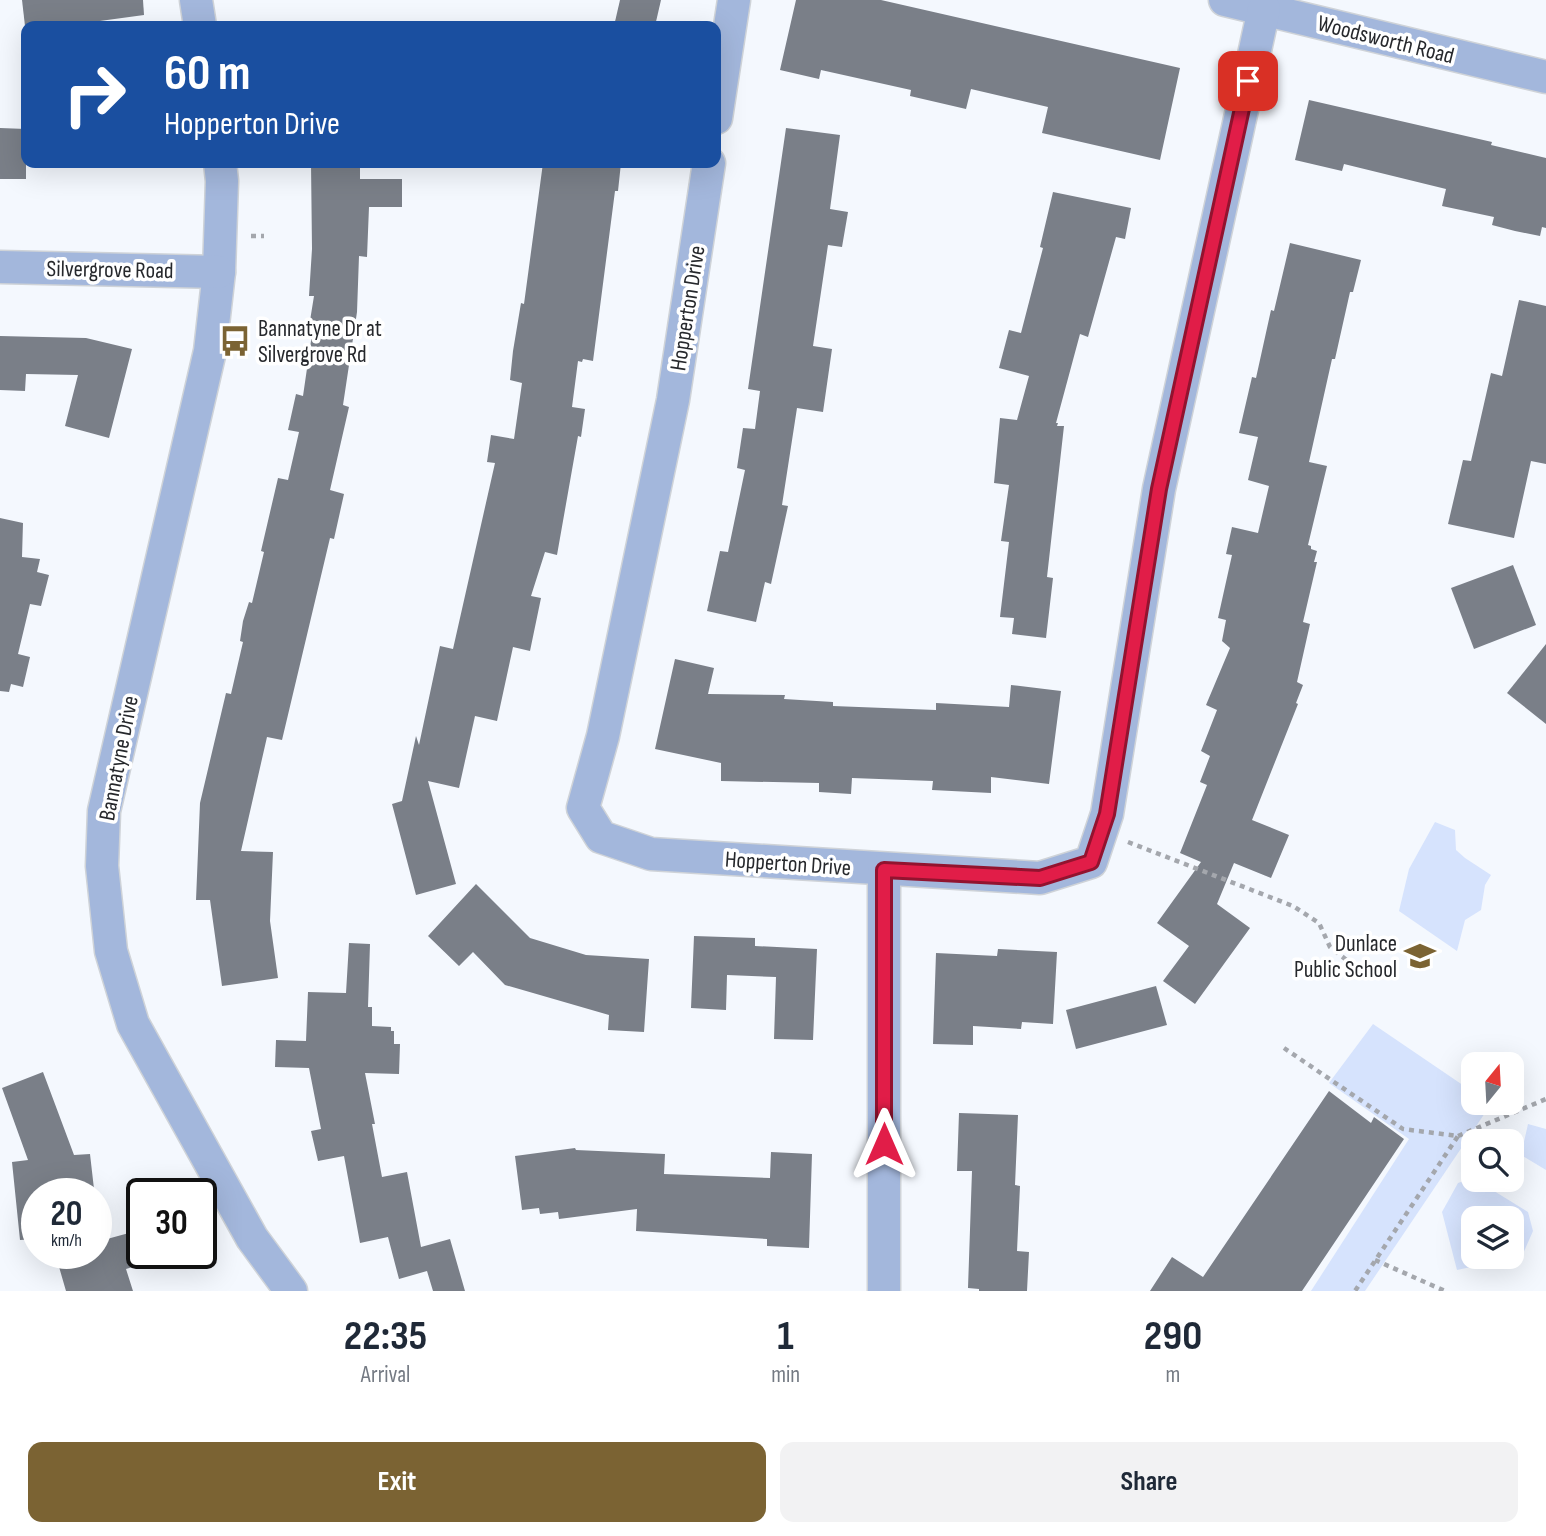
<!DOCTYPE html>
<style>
:root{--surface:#fff;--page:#f2f2f3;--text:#1f2937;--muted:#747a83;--accent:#7b6333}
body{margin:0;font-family:"Sofia Sans Condensed",sans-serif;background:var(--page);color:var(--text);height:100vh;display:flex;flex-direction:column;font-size:26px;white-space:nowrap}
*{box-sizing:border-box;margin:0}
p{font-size:23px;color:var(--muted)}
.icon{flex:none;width:38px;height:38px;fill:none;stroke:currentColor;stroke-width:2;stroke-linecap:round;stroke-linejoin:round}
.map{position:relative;height:1291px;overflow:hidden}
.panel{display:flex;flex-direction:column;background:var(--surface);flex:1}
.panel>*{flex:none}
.hud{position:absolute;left:21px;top:21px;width:700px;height:147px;border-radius:14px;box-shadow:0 7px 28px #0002;background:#1a4fa0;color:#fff;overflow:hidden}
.needle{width:46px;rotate:18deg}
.buttons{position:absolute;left:1461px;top:1052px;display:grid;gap:14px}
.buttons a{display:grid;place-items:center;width:63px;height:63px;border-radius:14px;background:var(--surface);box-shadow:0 7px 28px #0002;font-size:35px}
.speed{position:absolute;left:21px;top:1178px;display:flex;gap:14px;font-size:35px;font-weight:700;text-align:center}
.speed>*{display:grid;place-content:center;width:91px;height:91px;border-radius:50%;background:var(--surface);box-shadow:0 7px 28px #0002;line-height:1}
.speed small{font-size:18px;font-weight:400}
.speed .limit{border:4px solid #111;border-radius:10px;background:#fff;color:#111}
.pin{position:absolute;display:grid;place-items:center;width:60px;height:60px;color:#fff;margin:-30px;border-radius:14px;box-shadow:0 4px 10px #0006}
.me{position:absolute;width:77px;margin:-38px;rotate:0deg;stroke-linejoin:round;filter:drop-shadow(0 0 5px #0008)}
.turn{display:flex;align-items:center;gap:24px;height:147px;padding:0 28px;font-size:32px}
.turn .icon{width:91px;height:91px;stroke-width:2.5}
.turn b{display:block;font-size:49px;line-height:60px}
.eta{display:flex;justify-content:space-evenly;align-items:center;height:119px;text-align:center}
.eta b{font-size:42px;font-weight:700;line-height:49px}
.cta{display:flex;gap:14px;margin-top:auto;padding:14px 28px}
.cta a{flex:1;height:80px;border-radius:14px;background:var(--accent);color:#fff;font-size:28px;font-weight:700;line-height:80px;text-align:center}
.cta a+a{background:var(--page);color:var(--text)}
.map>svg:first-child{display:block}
.green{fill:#d6e3fd;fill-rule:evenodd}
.building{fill:#7a7f88}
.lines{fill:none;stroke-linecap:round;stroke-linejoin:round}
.minor-casing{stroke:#cfd3d8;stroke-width:35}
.path{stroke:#a4a7ad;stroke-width:4.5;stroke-dasharray:5 5;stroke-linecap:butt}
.minor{stroke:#a3b7dc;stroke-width:32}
.route-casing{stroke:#92132f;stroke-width:18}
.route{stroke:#e11d48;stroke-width:12}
.labels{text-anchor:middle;stroke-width:7;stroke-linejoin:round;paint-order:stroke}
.street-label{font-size:23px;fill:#26282c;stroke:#fff}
.poi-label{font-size:23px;fill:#26282c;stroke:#fff;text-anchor:start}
</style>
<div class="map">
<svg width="1546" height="1291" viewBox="0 0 1546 1291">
<rect width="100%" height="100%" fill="#f4f8fe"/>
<g class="green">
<polygon points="1435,822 1455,830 1456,850 1465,858 1491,875 1485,885 1481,910 1465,920 1457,951 1399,911 1409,869"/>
<polygon points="1373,1024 1473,1092 1474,1102 1491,1104 1365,1291 1311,1291 1409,1139 1329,1083"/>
<polygon points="1528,1124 1546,1129 1546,1170 1521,1155"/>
<path d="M1473,1178L1528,1212L1533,1231L1522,1256L1457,1270L1442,1212L1458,1183ZM1512,1218V1256H1474V1218Z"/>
</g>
<g class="building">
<polygon points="22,0 143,0 144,15 63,26 25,26"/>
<polygon points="620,0 661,0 655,26 614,26"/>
<polygon points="796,0 881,0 1180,68 1160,160 1042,133 1048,107 971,89 966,109 910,96 911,90 821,70 819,79 780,70"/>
<polygon points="1309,100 1492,142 1491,145 1546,158 1546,228 1542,227 1540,236 1515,231 1492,225 1494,217 1442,206 1446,189 1344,164 1342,171 1295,160"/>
<polygon points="0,128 26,129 26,179 0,179"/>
<polygon points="786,128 840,135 830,209 848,212 842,247 828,245 813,346 832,349 823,412 797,408 782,505 788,506 771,584 765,582 756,622 707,611 720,551 728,552 745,470 737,468 743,428 755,429 760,391 748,389"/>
<polygon points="311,163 360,163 360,179 402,179 402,207 369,207 367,257 359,256 357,312 343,405 349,407 330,490 344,494 334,539 330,538 282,740 267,737 241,851 273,852 270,921 278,978 222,986 210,900 196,900 200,803 226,693 231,694 243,642 240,641 243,621 249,602 252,603 264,552 261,551 278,478 288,480 299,432 288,430 296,394 303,396 312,334 308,333 314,296 309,296 312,249"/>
<polygon points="543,163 621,163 618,191 615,191 593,361 583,359 582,362 578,361 572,407 585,409 581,437 578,436 557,555 545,552 531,596 541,598 530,651 513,647 497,721 475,716 459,788 428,781 456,884 416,895 392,804 402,801 416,736 419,745 440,646 453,649 495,463 487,462 491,435 514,439 522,383 510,380 513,351 521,303 524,304"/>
<polygon points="1053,192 1131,208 1125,239 1116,237 1088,337 1080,334 1056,423 1058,423 1057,426 1064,426 1047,577 1053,578 1046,638 1012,634 1014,618 1000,617 1009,542 1001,541 1009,485 994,483 1000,418 1017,420 1029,376 999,368 1009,330 1021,333 1043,248 1040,247"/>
<polygon points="1290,243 1361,260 1353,292 1350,292 1335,359 1332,359 1309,462 1327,466 1308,545 1311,546 1311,549 1317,551 1314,562 1317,562 1303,622 1310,624 1297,682 1303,685 1296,703 1298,704 1252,820 1289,835 1271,878 1234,863 1217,904 1250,928 1195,1004 1163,981 1189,946 1157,923 1201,862 1180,853 1207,785 1200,782 1210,756 1201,751 1217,710 1206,705 1230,648 1222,641 1226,620 1218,618 1232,555 1226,554 1232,527 1258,533 1269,486 1248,480 1258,437 1239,433 1252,377 1256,378 1271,310 1274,311"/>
<polygon points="1519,300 1546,306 1546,464 1531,461 1514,538 1448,524 1463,460 1471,461 1491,373 1502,376"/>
<polygon points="0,336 86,338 132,349 109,438 65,426 78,375 26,374 25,391 0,390"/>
<polygon points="0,518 23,523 22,557 40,559 37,572 49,575 41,606 30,604 18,654 30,657 23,687 11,684 9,692 0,691"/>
<polygon points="1513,565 1536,625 1474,649 1451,588"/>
<polygon points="1546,644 1546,724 1507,693"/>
<polygon points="675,659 714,668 708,694 785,695 784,699 833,702 833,706 936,710 936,703 1009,707 1011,685 1061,691 1049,784 991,777 991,793 932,790 933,781 852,778 851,794 819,792 819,783 721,781 721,763 655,749"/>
<polygon points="476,884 530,938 586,955 649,959 644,1032 608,1030 609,1015 505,985 473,952 459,966 428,936"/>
<polygon points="694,936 755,938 755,946 817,949 813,1040 774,1039 776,977 727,975 726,1010 691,1008"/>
<polygon points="349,943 370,944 368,1007 372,1007 372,1026 391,1027 391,1031 394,1031 394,1044 400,1044 399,1074 365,1073 375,1124 372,1124 382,1177 407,1172 421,1247 450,1239 465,1291 433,1291 427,1271 399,1279 388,1237 360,1243 344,1156 318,1161 311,1131 321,1129 309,1068 275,1067 276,1040 306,1041 308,992 346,993"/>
<polygon points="998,949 1057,952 1053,1024 1022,1022 1021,1029 973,1026 973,1045 933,1044 936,953 997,956"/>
<polygon points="1156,986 1167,1025 1076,1049 1066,1010"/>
<polygon points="43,1072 74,1155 90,1154 94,1189 69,1191 69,1194 37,1194 37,1239 20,1240 12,1162 28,1160 2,1088"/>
<polygon points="1329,1091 1371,1123 1374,1117 1404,1139 1302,1291 1150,1291 1172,1257 1203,1277"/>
<polygon points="959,1113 1018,1115 1015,1185 1020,1186 1017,1251 1029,1252 1027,1291 979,1291 979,1289 968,1288 972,1171 957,1171"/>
<polygon points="575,1148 576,1150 665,1154 664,1174 770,1178 771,1152 812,1154 809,1248 767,1246 767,1239 636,1231 637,1209 559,1219 558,1212 540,1214 539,1208 522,1210 515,1156"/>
<polygon points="129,1233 139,1265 126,1269 133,1291 66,1291 55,1253 96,1253 96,1242"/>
</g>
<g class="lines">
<defs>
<g id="minor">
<polyline points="196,0 200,26"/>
<polyline points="1225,0 1546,77"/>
<polyline points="716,118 734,0"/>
<polyline points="220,163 222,181 219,272 210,351 104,811 102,866 111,951 133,1024 252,1238 291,1291"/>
<polyline points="709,163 673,400 603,736 583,808 601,837 651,854 1040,878 1091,862 1107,814 1159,489 1264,9"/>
<polyline points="0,267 219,272"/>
<polyline points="884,1291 884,870"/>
</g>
</defs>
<use href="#minor" class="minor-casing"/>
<g class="path">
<polyline points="251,236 264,236"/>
<polyline points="1128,842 1293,906 1319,923 1330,947 1349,962"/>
<polyline points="1284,1048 1403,1129 1458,1136 1355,1291"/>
<polyline points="1458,1136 1546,1099"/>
<polyline points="1375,1260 1445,1291"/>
</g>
<use href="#minor" class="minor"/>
</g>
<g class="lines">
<defs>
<polyline id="route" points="884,1144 884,870 1040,878 1091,862 1107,814 1159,489 1248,81"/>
</defs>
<use href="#route" class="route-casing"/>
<use href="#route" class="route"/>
</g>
<defs>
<symbol id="bus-bare" viewBox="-9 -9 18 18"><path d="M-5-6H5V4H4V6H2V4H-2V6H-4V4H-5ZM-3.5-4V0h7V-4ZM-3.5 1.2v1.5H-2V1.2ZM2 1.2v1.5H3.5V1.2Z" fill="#7b6333" stroke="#fff" stroke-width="2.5" paint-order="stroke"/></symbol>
<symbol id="school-bare" viewBox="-9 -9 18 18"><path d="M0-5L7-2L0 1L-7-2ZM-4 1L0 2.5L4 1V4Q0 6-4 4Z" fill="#7b6333" stroke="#fff" stroke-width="2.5" paint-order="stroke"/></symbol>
</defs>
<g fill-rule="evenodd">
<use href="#bus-bare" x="213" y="319" width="44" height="44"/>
<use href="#school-bare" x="1398" y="934" width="44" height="44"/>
</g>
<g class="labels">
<g class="street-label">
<text transform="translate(1386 39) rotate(14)" y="8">Woodsworth Road</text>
<text transform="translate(110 269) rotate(1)" y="8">Silvergrove Road</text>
<text transform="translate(687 308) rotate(-81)" y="8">Hopperton Drive</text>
<text transform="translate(118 758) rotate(-79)" y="8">Bannatyne Drive</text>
<text transform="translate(788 863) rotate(4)" y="8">Hopperton Drive</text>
</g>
<g class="poi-label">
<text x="258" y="336">Bannatyne Dr at<tspan x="258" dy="26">Silvergrove Rd</tspan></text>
<text x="1397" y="951" text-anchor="end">Dunlace<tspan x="1397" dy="26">Public School</tspan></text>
</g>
</g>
</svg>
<div class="buttons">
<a><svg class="needle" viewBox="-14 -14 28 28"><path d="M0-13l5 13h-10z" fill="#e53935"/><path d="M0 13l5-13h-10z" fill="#747a83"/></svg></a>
<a><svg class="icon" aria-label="search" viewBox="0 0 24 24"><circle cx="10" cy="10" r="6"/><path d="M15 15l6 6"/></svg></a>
<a><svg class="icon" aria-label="layers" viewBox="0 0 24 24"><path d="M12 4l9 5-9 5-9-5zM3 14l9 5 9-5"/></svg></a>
</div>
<div class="speed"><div>20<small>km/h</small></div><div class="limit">30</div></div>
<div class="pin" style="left:1248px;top:81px;background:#d93025"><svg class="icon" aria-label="arrive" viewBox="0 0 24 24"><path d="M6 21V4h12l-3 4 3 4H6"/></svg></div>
<svg class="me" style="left:884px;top:1144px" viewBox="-20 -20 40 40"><path d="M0-17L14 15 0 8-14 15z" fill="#e11d48" stroke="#fff" stroke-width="4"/></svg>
<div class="hud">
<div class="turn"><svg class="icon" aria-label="right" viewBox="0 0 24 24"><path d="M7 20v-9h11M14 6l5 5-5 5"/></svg><div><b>60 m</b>Hopperton Drive</div></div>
</div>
</div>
<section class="panel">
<div class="eta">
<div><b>22:35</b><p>Arrival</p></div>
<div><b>1</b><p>min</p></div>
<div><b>290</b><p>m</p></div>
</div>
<div class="cta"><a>Exit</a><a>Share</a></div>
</section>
